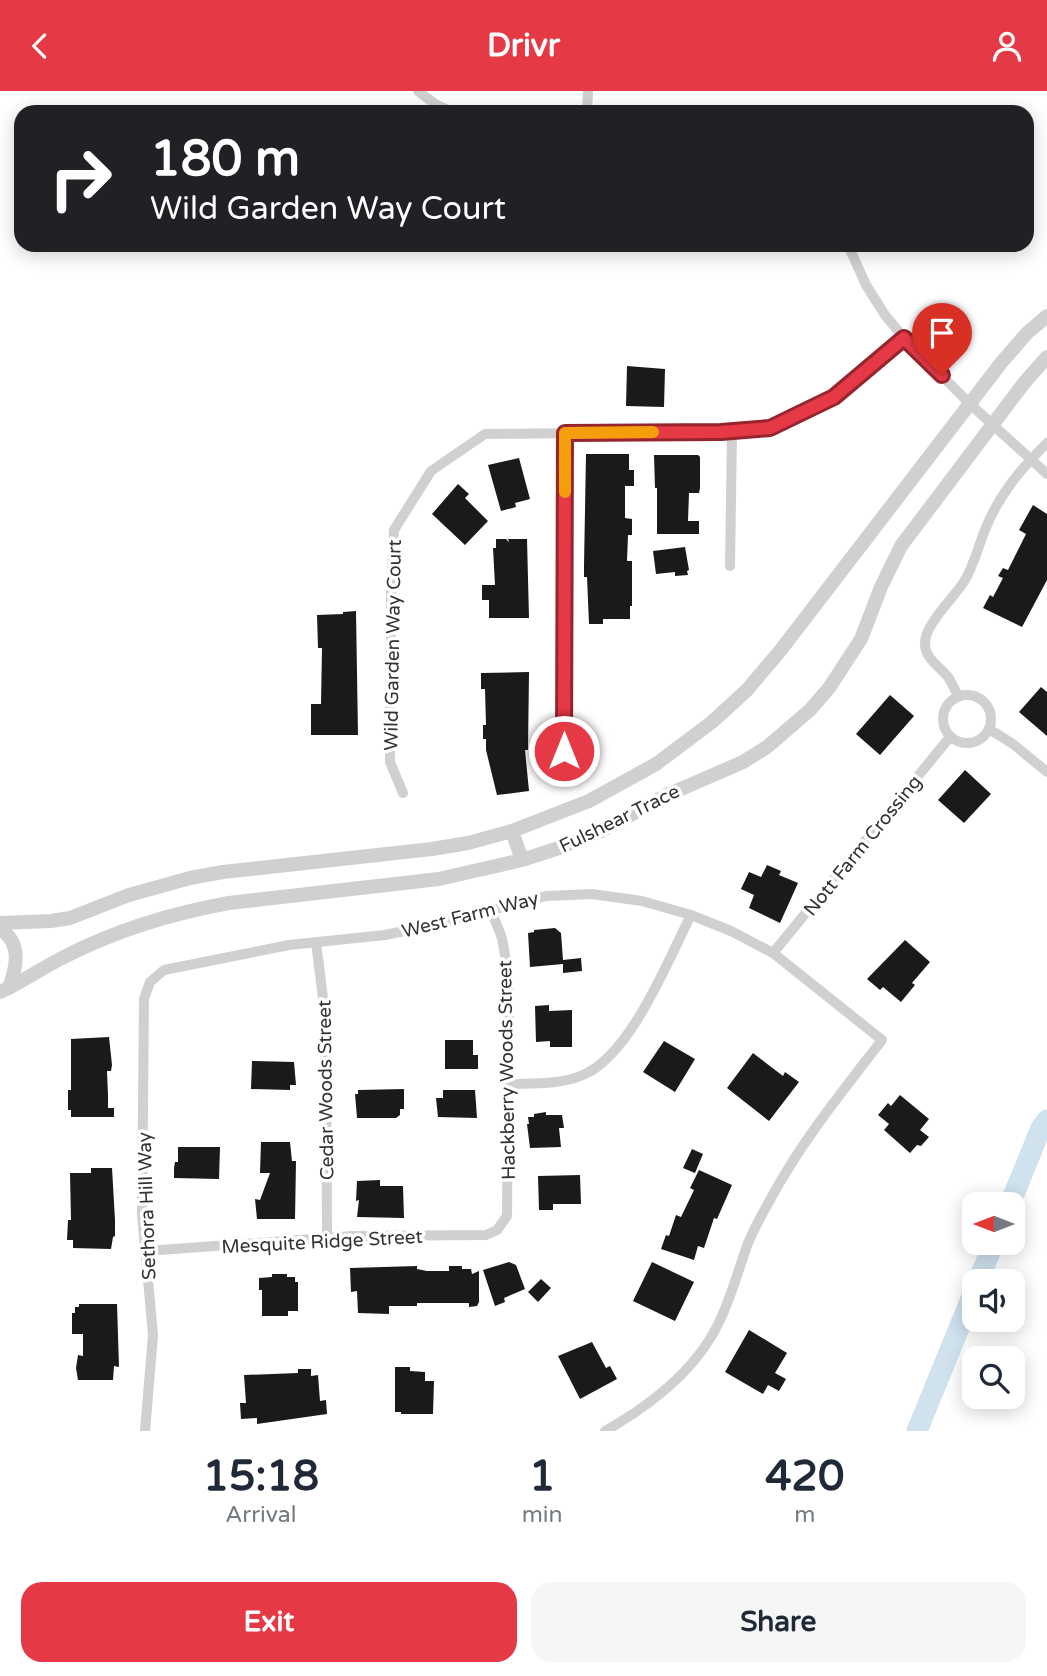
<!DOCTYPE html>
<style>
:root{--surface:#fff;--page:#f6f6f7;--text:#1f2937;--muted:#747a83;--accent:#e63946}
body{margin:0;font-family:"Varela Round",sans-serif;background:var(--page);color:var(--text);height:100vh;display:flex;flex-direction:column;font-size:26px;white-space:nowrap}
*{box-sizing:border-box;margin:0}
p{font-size:23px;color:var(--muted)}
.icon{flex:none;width:38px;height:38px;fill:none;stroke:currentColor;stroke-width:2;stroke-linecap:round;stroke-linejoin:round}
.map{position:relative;height:1340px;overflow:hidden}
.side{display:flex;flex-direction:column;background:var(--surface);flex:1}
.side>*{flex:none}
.banner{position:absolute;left:14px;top:14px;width:1020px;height:147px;border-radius:21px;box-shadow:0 4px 18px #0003;background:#202124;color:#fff;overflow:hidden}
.needle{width:46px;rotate:270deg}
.tools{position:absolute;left:962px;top:1101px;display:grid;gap:14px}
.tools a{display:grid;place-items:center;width:63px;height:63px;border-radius:14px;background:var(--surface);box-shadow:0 4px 18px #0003;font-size:35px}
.pin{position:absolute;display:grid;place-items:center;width:60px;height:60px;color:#fff;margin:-72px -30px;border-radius:50% 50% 50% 0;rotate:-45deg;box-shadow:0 0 7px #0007}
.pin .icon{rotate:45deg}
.me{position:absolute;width:77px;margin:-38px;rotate:0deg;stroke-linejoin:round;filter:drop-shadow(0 0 5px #0008)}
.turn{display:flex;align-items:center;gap:24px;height:147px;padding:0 21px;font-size:32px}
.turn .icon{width:91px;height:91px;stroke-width:2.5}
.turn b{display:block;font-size:49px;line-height:60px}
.eta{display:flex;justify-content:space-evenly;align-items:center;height:119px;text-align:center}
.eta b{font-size:42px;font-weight:800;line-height:49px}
.button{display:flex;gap:14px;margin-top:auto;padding:14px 21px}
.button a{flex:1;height:80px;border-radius:21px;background:var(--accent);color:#fff;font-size:28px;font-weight:800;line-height:80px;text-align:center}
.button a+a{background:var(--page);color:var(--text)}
header{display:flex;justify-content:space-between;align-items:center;height:91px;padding:0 21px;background:var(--accent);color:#fff;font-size:32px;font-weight:800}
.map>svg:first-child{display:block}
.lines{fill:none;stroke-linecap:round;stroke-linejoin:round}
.river{stroke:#cfe2ee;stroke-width:21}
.building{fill:#1a1a1a}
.minor{stroke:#d0d0d0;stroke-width:10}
.tertiary{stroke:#d0d0d0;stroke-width:14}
.route-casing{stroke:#96252e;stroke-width:18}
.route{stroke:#e63946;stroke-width:12}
.slow{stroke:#f59e0b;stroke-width:12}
.labels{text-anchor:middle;stroke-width:7;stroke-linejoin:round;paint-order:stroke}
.street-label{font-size:19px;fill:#333;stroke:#fff}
</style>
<header><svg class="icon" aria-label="back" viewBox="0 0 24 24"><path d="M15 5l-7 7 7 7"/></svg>Drivr<svg class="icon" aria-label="person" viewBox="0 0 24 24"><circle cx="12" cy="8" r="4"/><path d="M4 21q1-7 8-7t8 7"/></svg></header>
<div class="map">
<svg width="1047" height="1340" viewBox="0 0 1047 1340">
<rect width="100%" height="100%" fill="#fff"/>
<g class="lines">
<g class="river">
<polyline points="1010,1113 1041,1037 1047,1029"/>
<polyline points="978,1190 994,1152"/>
<polyline points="917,1340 975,1198"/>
</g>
</g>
<g class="building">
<polygon points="627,275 665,278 664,316 626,315"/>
<polygon points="586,363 629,363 629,379 634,379 634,395 625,395 625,427 632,428 632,444 628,444 627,470 632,470 632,515 630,515 630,528 603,528 603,533 589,533 587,486 584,486 584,475"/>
<polygon points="654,364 698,364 700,366 700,397 699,402 689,402 688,430 699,430 699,443 657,443 657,397 655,397"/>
<polygon points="519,367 530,408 515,412 516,416 501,420 488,374"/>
<polygon points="458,393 469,403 465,407 488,430 465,454 432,423"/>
<polygon points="1033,414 1047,423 1047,489 1022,536 983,517 990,504 993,506 1003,487 998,485 1003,477 1008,479 1026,443 1019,439"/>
<polygon points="496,448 506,448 509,451 508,448 527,448 529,527 489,527 489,509 482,509 482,494 495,494 493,457 496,457"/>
<polygon points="685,456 689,479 687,480 688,484 675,485 675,481 656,483 653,460"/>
<polygon points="356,520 358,644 311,644 311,613 321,613 322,557 318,557 317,524 343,523 343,521"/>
<polygon points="529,581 528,659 525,659 529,700 497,704 486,659 486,648 483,648 483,634 486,634 485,598 481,598 481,582"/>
<polygon points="1041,596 1047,601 1047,645 1019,621"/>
<polygon points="890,604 914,625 880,664 856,643"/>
<polygon points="965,679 991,703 964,732 938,709"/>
<polygon points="767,774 781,780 779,784 798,792 780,832 749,817 754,804 741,798 749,781 761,786"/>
<polygon points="555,837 561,842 563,869 581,867 582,880 563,882 563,873 530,876 528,842 534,841 534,839"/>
<polygon points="905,849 930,871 912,892 915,894 901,911 883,896 880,899 867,888"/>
<polygon points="549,914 549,920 572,919 572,956 550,956 550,950 536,951 535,915"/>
<polygon points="109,946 112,974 111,980 107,980 108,1004 108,1017 114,1017 114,1026 71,1026 71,1019 68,1019 68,999 71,999 71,948"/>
<polygon points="445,949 473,949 473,964 478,964 478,978 445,978"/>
<polygon points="664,950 695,968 675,1001 643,981"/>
<polygon points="753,962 783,985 785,981 799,991 769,1030 727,997"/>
<polygon points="252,970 294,971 296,994 290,994 290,999 251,998"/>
<polygon points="404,998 404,1018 400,1018 400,1024 396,1027 357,1027 355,1003 358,1003 358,999"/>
<polygon points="443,999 475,999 477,1027 438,1026 436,1007 443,1007"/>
<polygon points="900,1004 929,1028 920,1039 929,1046 921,1055 917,1054 910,1062 884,1039 889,1033 878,1024 888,1012 891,1015"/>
<polygon points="546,1021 546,1024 562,1024 564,1037 559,1037 561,1056 530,1057 527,1033 529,1033 528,1026 534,1026 534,1023"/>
<polygon points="261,1051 290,1051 292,1070 296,1070 295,1128 257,1128 255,1108 260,1109 270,1082 260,1082"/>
<polygon points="178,1056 220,1056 219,1088 174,1087 174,1077 175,1071 178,1071"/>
<polygon points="692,1058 703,1063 695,1082 683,1077"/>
<polygon points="91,1077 112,1077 115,1129 115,1145 113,1146 111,1158 73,1157 73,1149 67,1149 68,1129 71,1129 70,1082 91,1082"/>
<polygon points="699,1079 732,1094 717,1128 714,1127 704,1157 698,1155 694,1169 661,1158 666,1144 669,1145 676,1124 681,1126 694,1099 690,1097"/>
<polygon points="580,1084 581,1113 553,1113 553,1119 539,1119 538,1085"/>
<polygon points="380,1089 380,1095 403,1095 404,1127 357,1126 359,1109 356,1110 357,1090"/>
<polygon points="509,1171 516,1174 525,1198 504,1207 505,1211 495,1215 483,1179"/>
<polygon points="652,1171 694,1191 675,1230 633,1210"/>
<polygon points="417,1175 417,1178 427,1180 449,1180 449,1175 462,1175 462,1178 471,1178 472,1183 479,1180 479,1211 477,1215 469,1216 469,1212 417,1212 417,1215 389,1215 389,1223 358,1222 357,1200 351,1201 350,1177"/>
<polygon points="272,1183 287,1183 287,1186 295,1186 295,1191 298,1191 298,1220 288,1220 288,1225 262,1225 262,1199 259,1199 259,1187 272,1186"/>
<polygon points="541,1188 551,1197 538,1211 528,1201"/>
<polygon points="79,1213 117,1213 119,1276 114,1275 113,1289 78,1289 76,1277 78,1264 83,1265 83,1243 72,1243 72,1222 75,1222 75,1216 79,1216"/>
<polygon points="749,1239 787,1262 775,1282 786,1288 779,1300 768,1294 763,1303 725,1281"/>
<polygon points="592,1251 606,1277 610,1275 617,1288 580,1308 558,1265"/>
<polygon points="395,1276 410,1276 410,1280 425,1281 425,1290 434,1290 433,1323 401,1323 401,1321 395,1321"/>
<polygon points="298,1278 311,1278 311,1285 318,1284 320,1310 326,1309 327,1323 257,1333 257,1327 241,1328 240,1312 246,1312 244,1284 298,1282"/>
</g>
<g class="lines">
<g class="minor">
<polyline points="418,0 435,13 452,21"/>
<polyline points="587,21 588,0"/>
<polyline points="848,154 866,194 885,224 904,247 970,313 1047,383"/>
<polyline points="730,475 732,340"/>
<circle cx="967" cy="628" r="24"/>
<path d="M958,605C955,599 952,592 948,586C939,575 924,567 925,551C926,532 954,507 965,489C975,472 979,452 987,434C1000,403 1023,375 1047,352"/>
<polyline points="989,638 1013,653 1047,681"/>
<polyline points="564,660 565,342"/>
<polyline points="403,702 390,671 391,504 394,439 431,380 485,343 721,341 770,337 834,306 904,247"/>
<polyline points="316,851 326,931 327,1147"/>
<polyline points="773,862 950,646"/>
<path d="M508,993C532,992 560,994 583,984C631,964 668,869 691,824"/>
<polyline points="146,1160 353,1145 486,1144 497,1139 507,1125 509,887 502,847 491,819"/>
<path d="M145,1340L153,1244L142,1123L144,908L150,891L164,879L289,854L385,844L438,833L546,805L592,803L642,810L691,824L731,840L773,862L882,949C842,1001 801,1051 770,1109C762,1123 754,1138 748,1152C739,1177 732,1203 721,1227C699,1277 651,1314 605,1340"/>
</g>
<g class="tertiary">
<polyline points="512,740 522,769"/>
<polyline points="0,832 51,830 70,827 129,804 190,787 223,781 432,758 468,752 512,740 589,710 656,673 712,631 747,599 780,560 1001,272 1027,242 1047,225"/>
<path d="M0,838C22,852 17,875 9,897"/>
<path d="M0,901C23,891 43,876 66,865C117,839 173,822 229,812L439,788L522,769L559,757L601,740L667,704L743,671L767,656L810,619L829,597L861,548L881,496L901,455L1024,292L1047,266"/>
</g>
</g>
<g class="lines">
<defs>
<polyline id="route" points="564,660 565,342 721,341 770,337 834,306 904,247 942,284"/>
</defs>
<use href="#route" class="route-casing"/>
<use href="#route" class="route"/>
<polyline class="slow" points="565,401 565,342 653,341"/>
</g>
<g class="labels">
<g class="street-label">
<text transform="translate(392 554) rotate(-89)" y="7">Wild Garden Way Court</text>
<text transform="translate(619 727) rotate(-26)" y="7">Fulshear Trace</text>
<text transform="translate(862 754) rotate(-51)" y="7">Nott Farm Crossing</text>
<text transform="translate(470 823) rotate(-14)" y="7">West Farm Way</text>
<text transform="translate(506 979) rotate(-91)" y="7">Hackberry Woods Street</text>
<text transform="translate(325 999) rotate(-91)" y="7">Cedar Woods Street</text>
<text transform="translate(146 1115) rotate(-92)" y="7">Sethora Hill Way</text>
<text transform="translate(322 1150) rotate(-3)" y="7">Mesquite Ridge Street</text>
</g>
</g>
</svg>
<div class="tools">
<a><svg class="needle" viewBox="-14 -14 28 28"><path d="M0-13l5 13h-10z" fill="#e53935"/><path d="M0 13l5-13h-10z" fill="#747a83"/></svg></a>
<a><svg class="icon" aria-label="sound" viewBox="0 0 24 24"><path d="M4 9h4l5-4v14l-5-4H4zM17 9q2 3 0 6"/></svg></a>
<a><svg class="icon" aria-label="search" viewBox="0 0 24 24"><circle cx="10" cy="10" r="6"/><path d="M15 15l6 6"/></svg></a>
</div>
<div class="pin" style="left:942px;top:284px;background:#d93025"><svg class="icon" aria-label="arrive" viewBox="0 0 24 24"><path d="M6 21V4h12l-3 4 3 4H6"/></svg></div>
<svg class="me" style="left:564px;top:660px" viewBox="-20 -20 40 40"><circle r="17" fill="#e63946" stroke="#fff" stroke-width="3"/><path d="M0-11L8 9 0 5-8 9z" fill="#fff"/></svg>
<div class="banner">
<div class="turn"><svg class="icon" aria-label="right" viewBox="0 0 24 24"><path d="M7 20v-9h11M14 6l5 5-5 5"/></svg><div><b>180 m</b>Wild Garden Way Court</div></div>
</div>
</div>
<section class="side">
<div class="eta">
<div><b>15:18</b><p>Arrival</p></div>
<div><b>1</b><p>min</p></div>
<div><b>420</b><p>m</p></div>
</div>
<div class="button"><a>Exit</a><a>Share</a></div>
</section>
